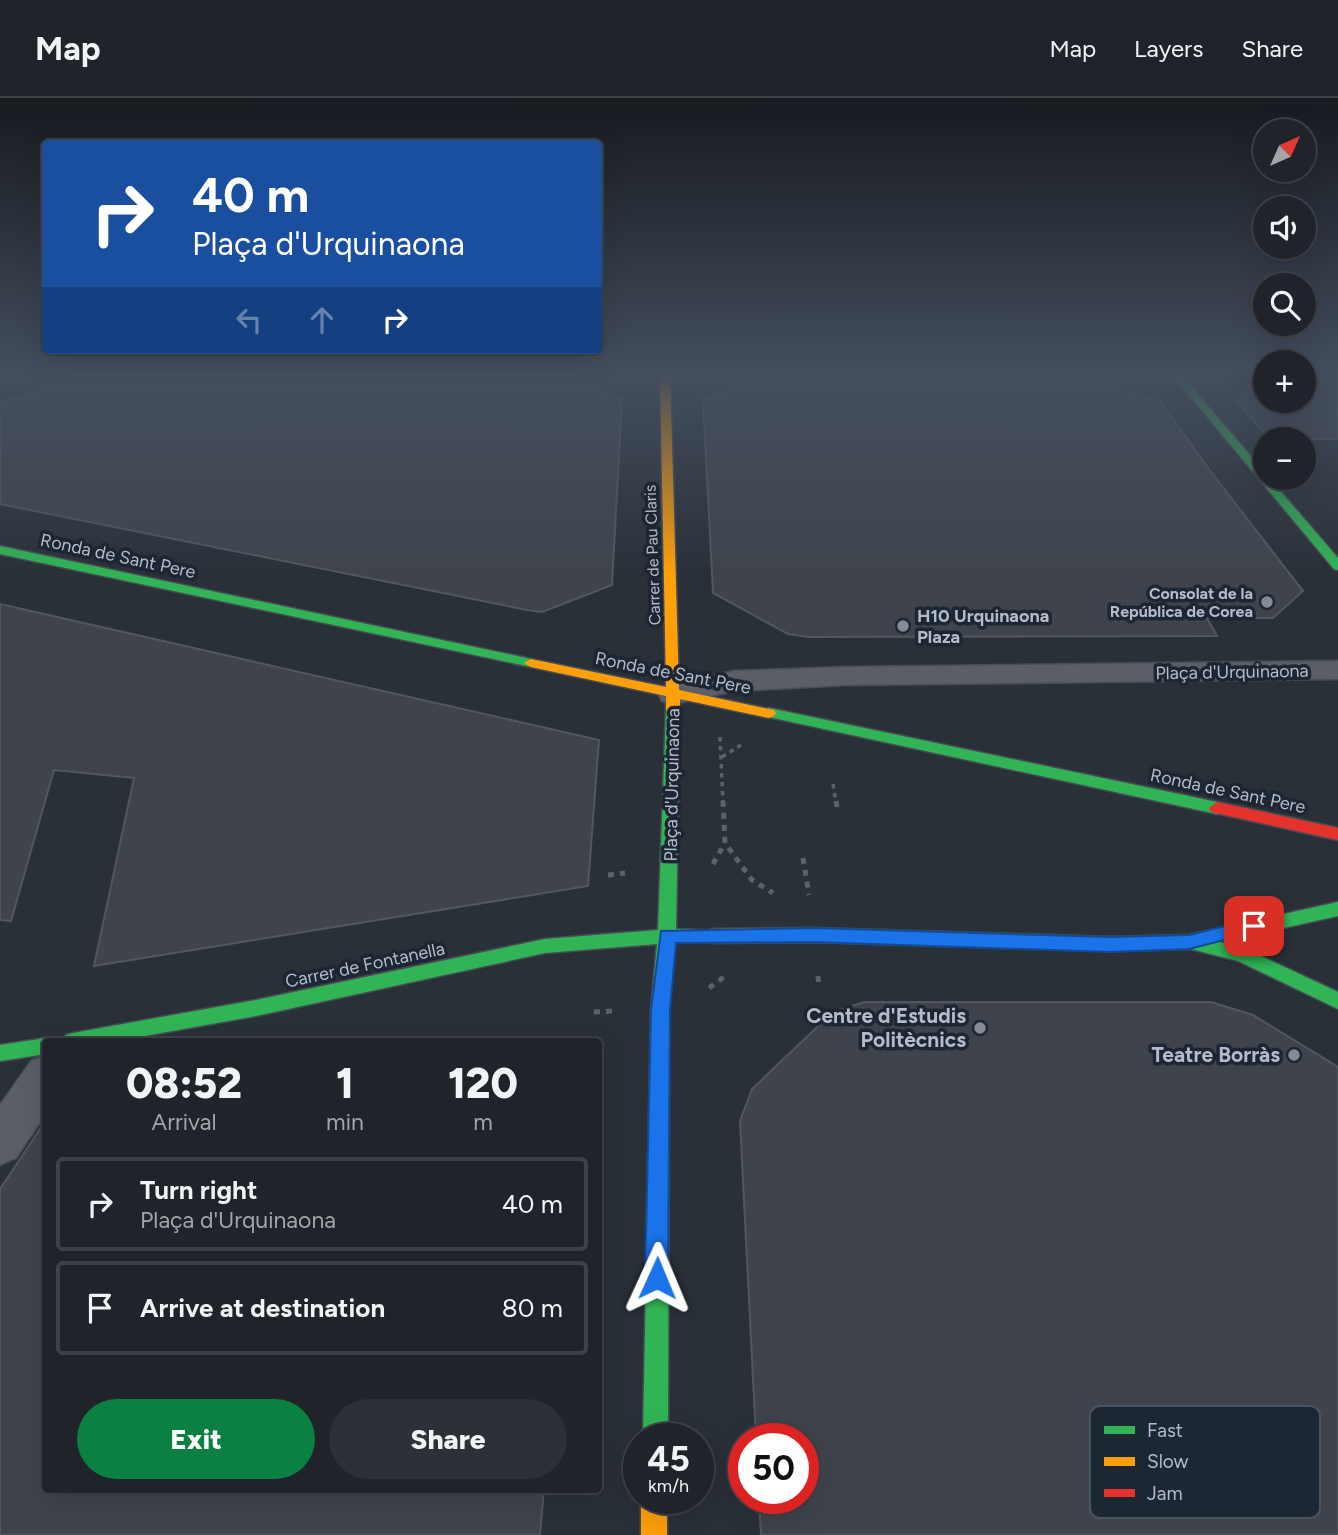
<!DOCTYPE html>
<meta charset="utf-8">
<style>
:root{--surface:#20242a;--page:#2d3036;--text:#f1f3f6;--muted:#a2a4a8;--line:#3d4147;--accent:#0b8043}
body{margin:0;font-family:Figtree,sans-serif;background:var(--page);color:var(--text);height:100vh;display:flex;flex-direction:column;font-size:26px;white-space:nowrap}
*{box-sizing:border-box;margin:0}
p{font-size:23px;color:var(--muted)}
.icon{flex:none;width:38px;height:38px;fill:none;stroke:currentColor;stroke-width:2;stroke-linecap:round;stroke-linejoin:round}
.map{position:relative;flex:1;overflow:hidden}
.details{position:absolute;left:42px;top:940px;width:560px;height:455px;display:flex;flex-direction:column;background:var(--surface);border-radius:7px;box-shadow:0 7px 28px #0002,0 0 0 2px var(--line)}
.details>*{flex:none}
.hud{position:absolute;left:42px;top:42px;width:560px;height:214px;border-radius:7px;box-shadow:0 7px 28px #0002,0 0 0 2px var(--line);background:#1a4fa0;color:#fff;overflow:hidden}
.needle{width:46px;rotate:45deg}
.fabs{position:absolute;left:1253px;top:21px;display:grid;gap:14px}
.fabs a{display:grid;place-items:center;width:63px;height:63px;border-radius:50%;background:var(--surface);box-shadow:0 7px 28px #0002,0 0 0 2px var(--line);font-size:35px}
.speed{position:absolute;left:623px;top:1325px;display:flex;gap:14px;font-size:35px;font-weight:700;text-align:center}
.speed>*{display:grid;place-content:center;width:91px;height:91px;border-radius:50%;background:var(--surface);box-shadow:0 7px 28px #0002,0 0 0 2px var(--line);line-height:1}
.speed small{font-size:18px;font-weight:400}
.speed .limit{border:10px solid #d22;background:#fff;color:#111}
.pin{position:absolute;display:grid;place-items:center;width:60px;height:60px;color:#fff;margin:-30px;border-radius:14px;box-shadow:0 4px 10px #0006}
.me{position:absolute;width:77px;margin:-38px;rotate:1deg;stroke-linejoin:round;filter:drop-shadow(0 0 5px #0008)}
.turn{display:flex;align-items:center;gap:24px;height:147px;padding:0 35px;font-size:32px}
.turn .icon{width:91px;height:91px;stroke-width:2.5}
.turn b{display:block;font-size:49px;line-height:60px}
.lanes{display:flex;align-items:center;height:66px;padding:0 35px;background:#0003;justify-content:center;gap:35px;direction:ltr}
.lanes .off{opacity:.35}
.eta{display:flex;justify-content:space-evenly;align-items:center;height:119px;text-align:center}
.eta b{font-size:42px;font-weight:800;line-height:49px}
.primary-button{display:flex;gap:14px;margin-top:auto;padding:14px 35px}
.primary-button a{flex:1;height:80px;border-radius:42px;background:var(--accent);color:#fff;font-size:28px;font-weight:800;line-height:80px;text-align:center}
.primary-button a+a{background:var(--page);color:var(--text)}
ul{padding:0;list-style:none}
li{display:flex;align-items:center;gap:21px;height:94px;margin:0 14px 10px;padding:0 21px;border:4px solid var(--line);border-radius:7px}
li div{flex:1}
li b{display:block;font-size:26px}
li em{font-style:normal}
header{display:flex;align-items:center;gap:42px;box-sizing:border-box;height:98px;padding:0 35px;background:var(--surface);border-bottom:2px solid var(--line)}
header strong{font-size:33px}
nav{display:flex;gap:38px;margin-inline-start:auto;font-size:24px}
.map>svg:first-child{display:block}
.building{fill:#3f444c;stroke:#52575f;stroke-width:2}
.lines{fill:none;stroke-linecap:round;stroke-linejoin:round}
.street-casing{stroke:#484c55;stroke-width:3}
.fast-casing{stroke:#484c55;stroke-width:3}
.slow-casing{stroke:#484c55;stroke-width:3}
.jam-casing{stroke:#484c55;stroke-width:3}
.path-far2{stroke:#5c6268;stroke-width:3.5;stroke-dasharray:4.5 4.5;stroke-linecap:butt}
.path-far1{stroke:#5c6268;stroke-width:5;stroke-dasharray:6 6;stroke-linecap:butt}
.path{stroke:#5c6268;stroke-width:6;stroke-dasharray:8 8;stroke-linecap:butt}
.street{fill:#5a5e66;fill-rule:evenodd}
.fast{fill:#30b455;fill-rule:evenodd}
.slow{fill:#ff9f0a;fill-rule:evenodd}
.jam{fill:#e5322d;fill-rule:evenodd}
.route{fill:#1a73e8;stroke:#114b97;stroke-width:2}
.poi-dot{fill:#848b96;stroke:#1d2633;stroke-width:2.5}
.labels{text-anchor:middle;stroke-width:7;stroke-linejoin:round;paint-order:stroke}
.far-street-label{font-size:16px;fill:#b4bcc9;stroke:#1d2633}
.far-poi-label{font-size:16px;font-weight:bold;fill:#b4bcc9;stroke:#1d2633;text-anchor:end}
.street-label{font-size:18px;fill:#b4bcc9;stroke:#1d2633}
.poi-label{font-size:18px;font-weight:bold;fill:#b4bcc9;stroke:#1d2633;text-anchor:start}
.near-poi-label{font-size:21px;font-weight:bold;fill:#b4bcc9;stroke:#1d2633;text-anchor:end}
.key{fill:#1d2633;stroke:#4a5360;stroke-width:2}
.key-label{font-size:19px;fill:#b4bcc9}
</style>
<header>
<strong>Map</strong>
<nav><a>Map</a><a>Layers</a><a>Share</a></nav>
</header>
<div class="map">
<svg width="1338" height="1437" viewBox="0 0 1338 1437">
<rect width="100%" height="100%" fill="#2a3038"/>
<g class="building">
<polygon points="87,278 569,278 622,302 612,487 542,514 527,512 0,406 0,305"/>
<polygon points="762,278 1079,279 1160,303 1211,374 1303,493 1273,520 1207,520 1217,538 809,539 788,536 713,495 703,302"/>
<polygon points="1304,279 1338,279 1338,341 1270,341 1235,302 1265,280 1265,303 1304,303"/>
<polygon points="0,506 599,642 588,788 94,868 134,680 54,672 11,823 0,822"/>
<polygon points="864,904 1211,904 1253,917 1338,969 1338,1437 761,1437 759,1400 803,1400 803,1340 756,1340 740,1023 752,991 833,914"/>
<polygon points="46,1022 46,1391 544,1391 540,1437 0,1437 0,1091"/>
</g>
<g class="lines">
<defs>
<g id="street">
<polygon points="1338,563 1338,581 846,587 734,593 673,606 662,603 658,596 662,589 734,573 846,569"/>
<polygon points="46,958 46,1015 16,1060 0,1067 0,1007 31,963"/>
</g>
<g id="fast">
<polygon points="1170,274 1179,274 1265,375 1265,380 1269,380 1338,460 1338,472 1334,471"/>
<polygon points="0,448 531,561 538,565 531,569 0,456"/>
<polygon points="673,607 680,612 676,831 719,833 722,838 719,843 675,845 669,912 668,1340 643,1340 651,912 657,846 545,855 256,918 117,943 63,943 66,937 73,935 256,902 545,841 658,832 666,612"/>
<polygon points="769,610 1217,704 1225,710 1217,716 764,618 762,615 764,612"/>
<polygon points="1338,804 1338,818 1220,844 1248,852 1338,894 1338,911 1238,863 1191,851 1111,853 1105,851 1102,846 1105,841 1111,839 1189,837"/>
<polygon points="46,940 53,943 46,943 46,956 0,963 0,947"/>
</g>
<g id="slow">
<polygon points="660,274 670,274 679,592 774,612 776,615 774,618 769,620 680,601 680,612 673,617 666,612 666,598 531,569 524,565 531,561 666,589"/>
<polygon points="814,830 1111,839 1117,841 1120,846 1117,851 1111,853 814,844 713,845 707,843 704,838 707,833 713,831"/>
<rect x="641" y="1400" width="26" height="37"/>
</g>
<polygon id="jam" points="1217,704 1338,730 1338,742 1211,714 1209,710"/>
</defs>
<use href="#street" class="street-casing"/>
<use href="#fast" class="fast-casing"/>
<use href="#slow" class="slow-casing"/>
<use href="#jam" class="jam-casing"/>
<g class="path-far2">
<polyline points="720,639 723,705"/>
<polyline points="722,659 744,645"/>
<polyline points="833,686 836,705"/>
</g>
<g class="path-far1">
<polyline points="723,703 725,745 752,782 773,795"/>
<polyline points="836,703 838,713"/>
<polyline points="803,760 809,797"/>
<polyline points="713,766 725,745"/>
<polyline points="608,777 625,775"/>
<polyline points="818,878 819,889"/>
<polyline points="709,890 724,879"/>
<polyline points="594,914 614,913"/>
</g>
<polyline class="path" points="707,1347 709,1394"/>
<use href="#street" class="street"/>
<use href="#fast" class="fast"/>
<use href="#slow" class="slow"/>
<use href="#jam" class="jam"/>
</g>
<linearGradient id="sky" x2="0" y2="1"><stop stop-color="#171a1f"/><stop offset="0.58" stop-color="#444e5e"/><stop offset="1" stop-color="#444e5e" stop-opacity="0"/></linearGradient>
<rect width="1338" height="476" fill="url(#sky)"/>
<polygon class="route" points="1254,821 1263,828 1260,833 1189,851 1110,854 814,844 676,845 670,912 668,1180 665,1188 657,1191 649,1188 645,1180 651,912 661,833 814,830 1110,839 1189,837"/>
<g class="poi-dot">
<circle cx="1267" cy="504" r="7"/>
<circle cx="903" cy="528" r="7"/>
<circle cx="980" cy="930" r="7"/>
<circle cx="1294" cy="957" r="7"/>
</g>
<g class="labels">
<g class="far-street-label">
<text transform="translate(652 457) rotate(-92)" y="6">Carrer de Pau Claris</text>
</g>
<g class="far-poi-label">
<text x="1253" y="501">Consolat de la<tspan x="1253" dy="18">República de Corea</tspan></text>
</g>
<g class="street-label">
<text transform="translate(118 458) rotate(12)" y="6">Ronda de Sant Pere</text>
<text transform="translate(1232 574) rotate(-1)" y="6">Plaça d'Urquinaona</text>
<text transform="translate(673 575) rotate(11)" y="6">Ronda de Sant Pere</text>
<text transform="translate(672 687) rotate(-89)" y="6">Plaça d'Urquinaona</text>
<text transform="translate(1228 693) rotate(12)" y="6">Ronda de Sant Pere</text>
<text transform="translate(365 867) rotate(-12)" y="6">Carrer de Fontanella</text>
</g>
<g class="poi-label">
<text x="917" y="524">H10 Urquinaona<tspan x="917" dy="21">Plaza</tspan></text>
</g>
<g class="near-poi-label">
<text x="966" y="925">Centre d'Estudis<tspan x="966" dy="24">Politècnics</tspan></text>
<text x="1280" y="964">Teatre Borràs</text>
</g>
</g>
<rect x="1090" y="1308" width="230" height="112" rx="10" class="key"/>
<rect x="1104" y="1328" width="31" height="8" fill="#30b455"/>
<rect x="1104" y="1359" width="31" height="9" fill="#ff9f0a"/>
<rect x="1104" y="1391" width="31" height="8" fill="#e5322d"/>
<g class="key-label">
<text x="1147" y="1339">Fast</text>
<text x="1147" y="1370">Slow</text>
<text x="1147" y="1402">Jam</text>
</g>
</svg>
<div class="fabs">
<a><svg class="needle" viewBox="-14 -14 28 28"><path d="M0-13l5 13h-10z" fill="#e53935"/><path d="M0 13l5-13h-10z" fill="#a2a4a8"/></svg></a>
<a><svg class="icon" aria-label="sound" viewBox="0 0 24 24"><path d="M4 9h4l5-4v14l-5-4H4zM17 9q2 3 0 6"/></svg></a>
<a><svg class="icon" aria-label="search" viewBox="0 0 24 24"><circle cx="10" cy="10" r="6"/><path d="M15 15l6 6"/></svg></a>
<a>+</a>
<a>−</a>
</div>
<div class="speed"><div>45<small>km/h</small></div><div class="limit">50</div></div>
<div class="pin" style="left:1254px;top:828px;background:#d93025"><svg class="icon" aria-label="arrive" viewBox="0 0 24 24"><path d="M6 21V4h12l-3 4 3 4H6"/></svg></div>
<svg class="me" style="left:657px;top:1180px" viewBox="-20 -20 40 40"><path d="M0-17L14 15 0 8-14 15z" fill="#1a73e8" stroke="#fff" stroke-width="4"/></svg>
<div class="hud">
<div class="turn"><svg class="icon" aria-label="right" viewBox="0 0 24 24"><path d="M7 20v-9h11M14 6l5 5-5 5"/></svg><div><b>40 m</b>Plaça d'Urquinaona</div></div>
<div class="lanes"><svg class="icon off" aria-label="left" viewBox="0 0 24 24"><path d="M17 20v-9H6M10 6l-5 5 5 5"/></svg><svg class="icon off" aria-label="ahead" viewBox="0 0 24 24"><path d="M12 20V5M6 11l6-6 6 6"/></svg><svg class="icon" aria-label="right" viewBox="0 0 24 24"><path d="M7 20v-9h11M14 6l5 5-5 5"/></svg></div>
</div>
<section class="details">
<div class="eta">
<div><b>08:52</b><p>Arrival</p></div>
<div><b>1</b><p>min</p></div>
<div><b>120</b><p>m</p></div>
</div>
<ul>
<li><svg class="icon" aria-label="right" viewBox="0 0 24 24"><path d="M7 20v-9h11M14 6l5 5-5 5"/></svg><div><b>Turn right</b><p>Plaça d'Urquinaona</p></div><em>40 m</em></li>
<li><svg class="icon" aria-label="arrive" viewBox="0 0 24 24"><path d="M6 21V4h12l-3 4 3 4H6"/></svg><div><b>Arrive at destination</b></div><em>80 m</em></li>
</ul>
<div class="primary-button"><a>Exit</a><a>Share</a></div>
</section>
</div>
